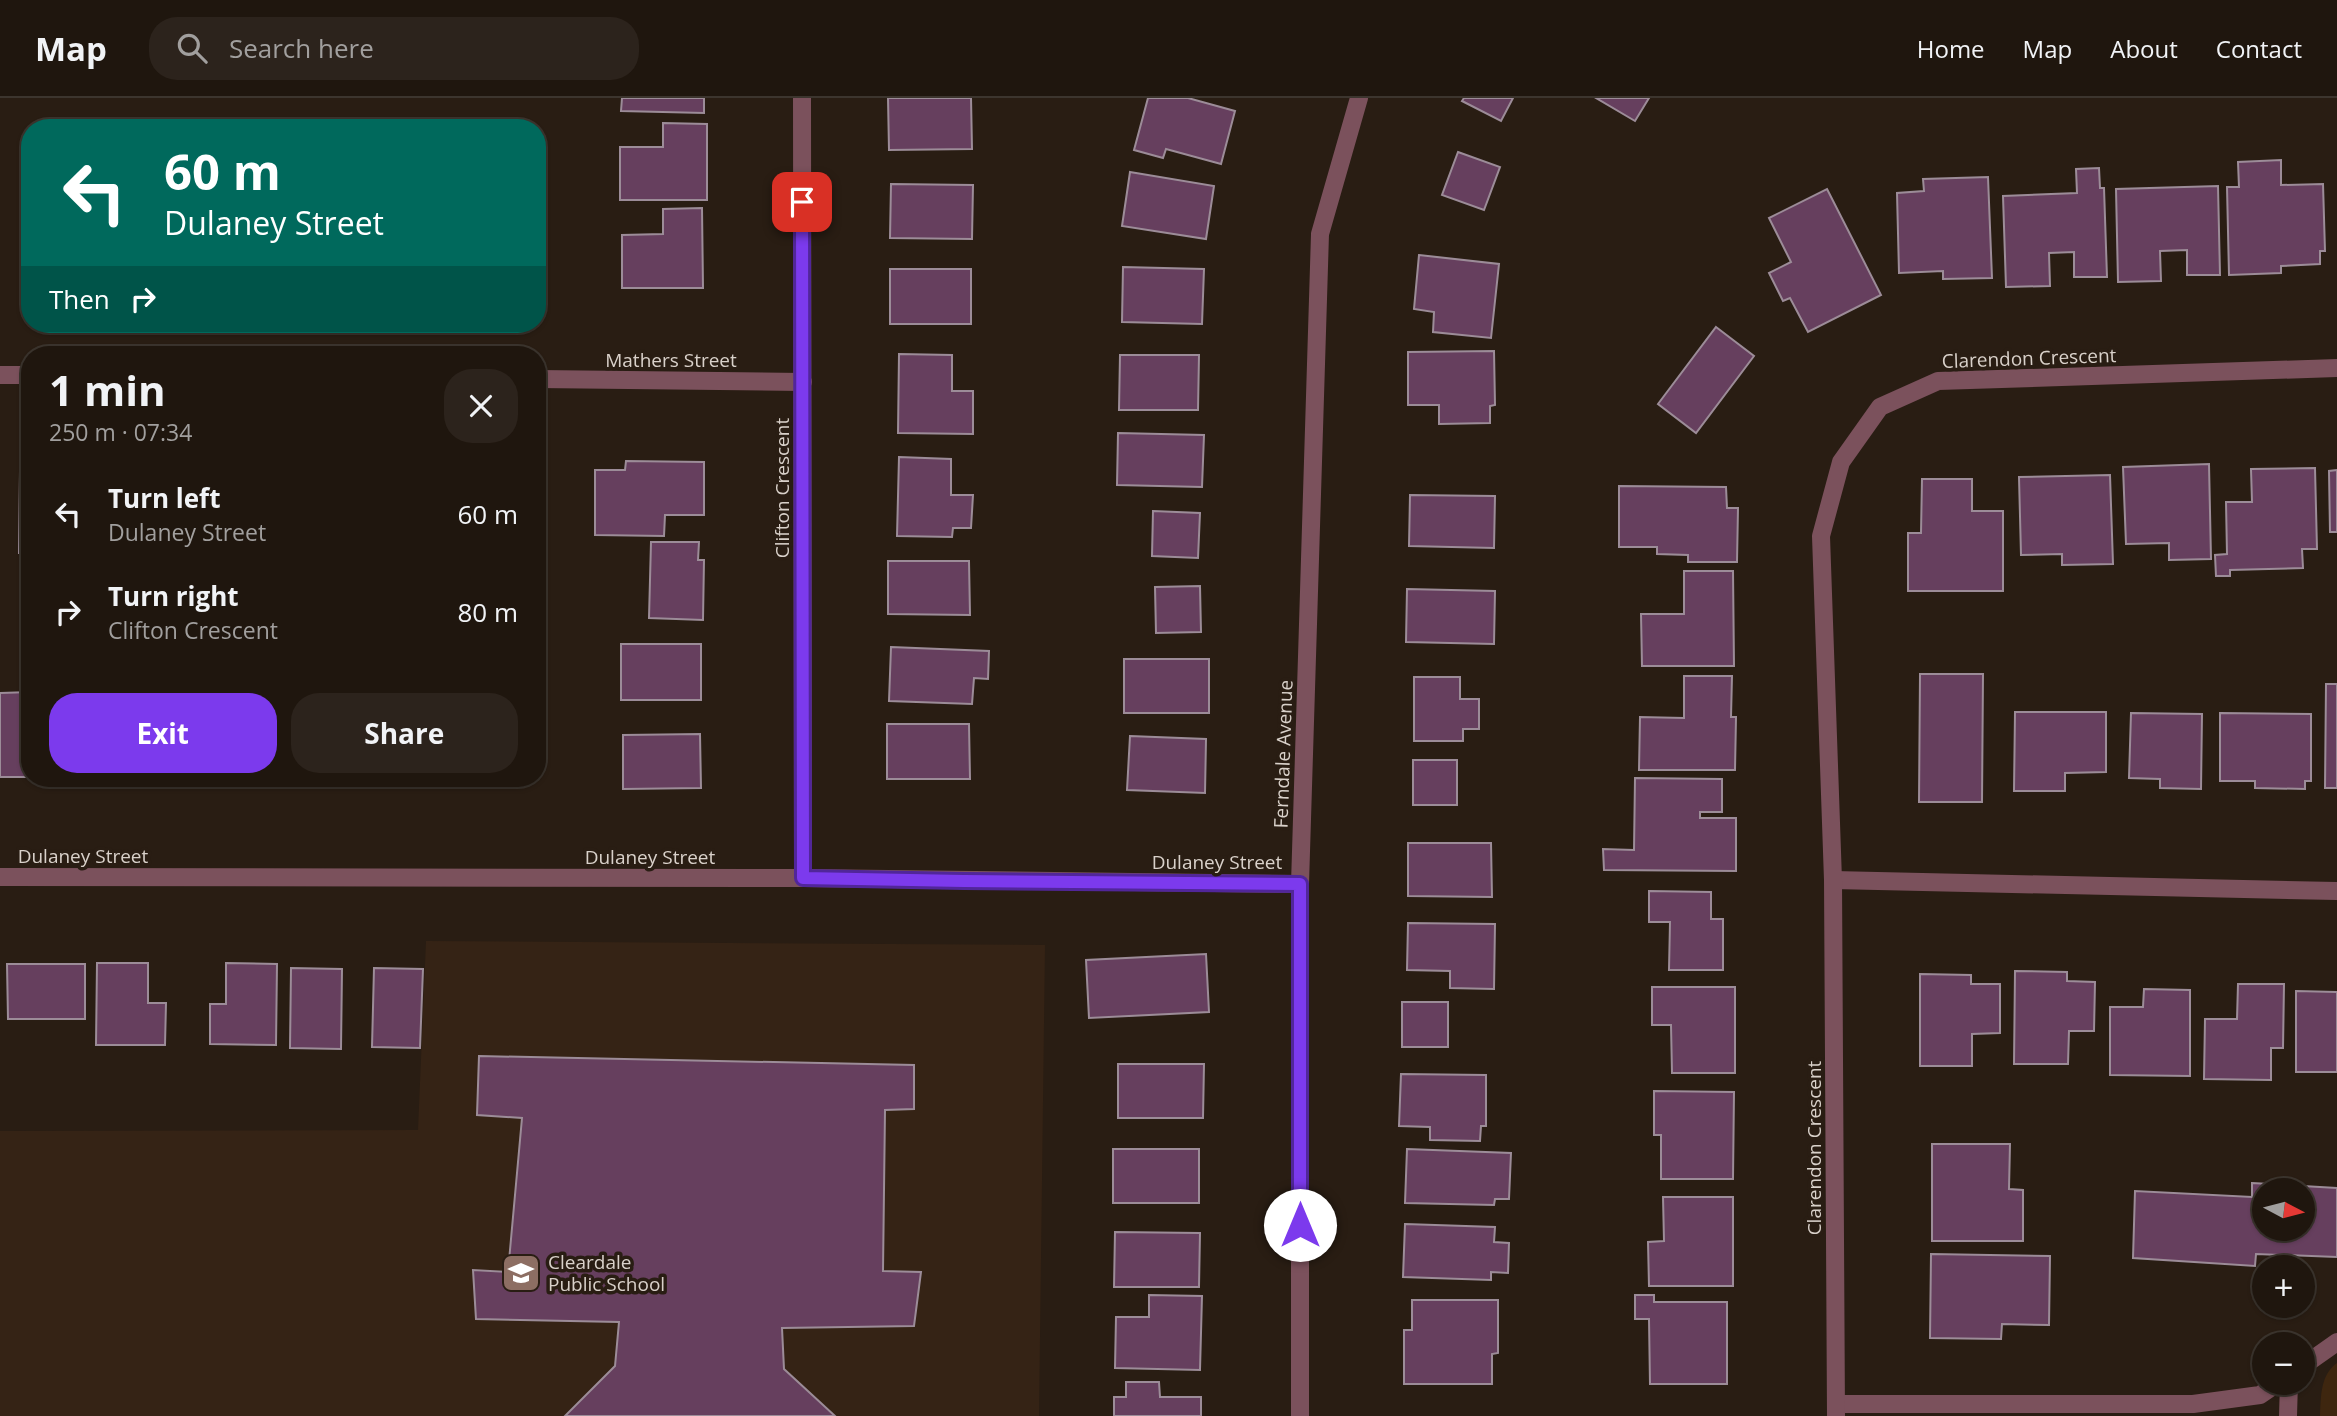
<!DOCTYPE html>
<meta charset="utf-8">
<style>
:root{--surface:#1f160e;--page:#2c231c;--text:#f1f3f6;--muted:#a19f9e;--line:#3c352e;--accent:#7c3aed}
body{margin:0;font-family:"Open Sans",sans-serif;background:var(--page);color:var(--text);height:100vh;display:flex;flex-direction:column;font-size:26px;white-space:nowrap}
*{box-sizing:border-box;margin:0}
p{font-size:23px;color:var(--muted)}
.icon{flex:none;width:38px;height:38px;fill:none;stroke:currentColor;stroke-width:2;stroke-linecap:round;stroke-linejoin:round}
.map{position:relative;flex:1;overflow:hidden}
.sheet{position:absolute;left:21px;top:248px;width:525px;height:441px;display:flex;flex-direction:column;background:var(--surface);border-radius:28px;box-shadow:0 2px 5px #0004,0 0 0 2px var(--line)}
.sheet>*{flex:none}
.top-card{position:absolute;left:21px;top:21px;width:525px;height:214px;border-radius:28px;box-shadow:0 2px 5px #0004,0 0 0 2px var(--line);background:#00695c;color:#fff;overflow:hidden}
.needle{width:46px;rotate:97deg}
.controls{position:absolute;left:2252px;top:1080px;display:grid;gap:14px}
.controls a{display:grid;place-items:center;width:63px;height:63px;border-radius:50%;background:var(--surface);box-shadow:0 2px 5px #0004,0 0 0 2px var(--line);font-size:35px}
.pin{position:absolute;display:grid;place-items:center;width:60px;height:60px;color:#fff;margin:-30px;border-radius:14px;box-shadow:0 4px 10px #0006}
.me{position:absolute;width:77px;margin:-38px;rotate:0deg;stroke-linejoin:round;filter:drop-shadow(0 0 5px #0008)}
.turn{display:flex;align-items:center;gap:24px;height:147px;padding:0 28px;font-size:32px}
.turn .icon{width:91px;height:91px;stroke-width:2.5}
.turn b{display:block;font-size:49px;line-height:60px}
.then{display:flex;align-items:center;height:66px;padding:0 28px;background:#0003;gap:14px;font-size:26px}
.round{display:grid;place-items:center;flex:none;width:74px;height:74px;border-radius:28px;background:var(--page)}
.summary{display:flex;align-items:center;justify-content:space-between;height:119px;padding:0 28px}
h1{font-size:42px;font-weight:700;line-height:52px}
.cta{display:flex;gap:14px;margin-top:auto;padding:14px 28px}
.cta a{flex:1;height:80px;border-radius:28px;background:var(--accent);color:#fff;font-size:28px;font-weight:700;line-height:80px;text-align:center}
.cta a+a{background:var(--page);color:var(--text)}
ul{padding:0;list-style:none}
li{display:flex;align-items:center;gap:21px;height:98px;padding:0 28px}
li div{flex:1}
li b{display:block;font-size:26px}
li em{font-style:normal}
header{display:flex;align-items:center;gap:42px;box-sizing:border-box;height:98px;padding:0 35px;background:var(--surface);border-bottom:2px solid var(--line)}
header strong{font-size:33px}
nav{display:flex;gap:38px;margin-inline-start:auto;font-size:24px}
.search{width:490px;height:63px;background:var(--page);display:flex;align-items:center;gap:18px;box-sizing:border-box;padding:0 24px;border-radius:28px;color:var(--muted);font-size:26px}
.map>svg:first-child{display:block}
.built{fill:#352315}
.green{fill:#3e260f}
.building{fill:#663f5e;stroke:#9c8c98;stroke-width:2;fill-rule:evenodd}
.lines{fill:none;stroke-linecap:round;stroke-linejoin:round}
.minor{stroke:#7b515c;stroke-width:18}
.route-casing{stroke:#51269a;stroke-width:18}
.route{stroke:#7c3aed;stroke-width:12}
.labels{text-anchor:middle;stroke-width:7;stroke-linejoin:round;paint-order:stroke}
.street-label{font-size:19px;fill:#d9d1ca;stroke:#291d13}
.poi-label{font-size:19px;fill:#d9d1ca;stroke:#291d13;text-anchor:start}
</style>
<header>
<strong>Map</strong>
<div class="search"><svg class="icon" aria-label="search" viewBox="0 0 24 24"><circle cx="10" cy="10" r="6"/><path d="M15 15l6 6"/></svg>Search here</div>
<nav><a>Home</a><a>Map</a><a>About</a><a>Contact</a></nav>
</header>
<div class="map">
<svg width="2337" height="1318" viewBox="0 0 2337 1318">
<rect width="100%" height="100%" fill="#291d13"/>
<polygon class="built" points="426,843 1045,847 1039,1318 0,1318 0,1033 418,1032"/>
<path class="green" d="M2337,1265V1318H2320C2321,1299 2320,1277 2337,1265Z"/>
<g class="building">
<polygon points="622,0 704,0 704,15 621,13"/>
<polygon points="888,0 971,0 972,51 889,52"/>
<polygon points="1148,0 1188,0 1235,13 1221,66 1166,51 1163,60 1134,52"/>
<polygon points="1464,0 1513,0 1501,23 1462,3"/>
<polygon points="1596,0 1649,0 1635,23"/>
<polygon points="663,25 707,26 707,102 620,102 620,49 663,49"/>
<polygon points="1458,54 1500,69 1484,112 1442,97"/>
<polygon points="2281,62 2281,87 2323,86 2325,153 2320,153 2320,166 2281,168 2281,175 2229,177 2227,89 2239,89 2238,64"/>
<polygon points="2099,70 2100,90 2104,90 2107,179 2074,179 2074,154 2049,155 2050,188 2006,189 2003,98 2077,95 2076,71"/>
<polygon points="1130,74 1214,88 1206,141 1122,128"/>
<polygon points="1988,79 1992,180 1943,181 1943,173 1899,175 1897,95 1924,93 1923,81"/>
<polygon points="891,86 973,87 972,141 890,140"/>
<polygon points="2218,88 2220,177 2187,177 2187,152 2160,153 2161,183 2118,184 2116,91"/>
<polygon points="1827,91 1881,197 1808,234 1790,200 1783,203 1769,175 1791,164 1769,120"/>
<polygon points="702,110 703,190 622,190 622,137 663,136 663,111"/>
<polygon points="1419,157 1499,166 1491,240 1433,234 1434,214 1414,211"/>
<polygon points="1123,169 1204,171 1202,226 1122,224"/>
<rect x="890" y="171" width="81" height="55"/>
<polygon points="1716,229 1754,258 1696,335 1658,306"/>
<polygon points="1494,253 1495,307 1490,308 1490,325 1439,326 1439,307 1408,307 1408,254"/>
<polygon points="899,256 952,257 952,293 973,293 973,336 898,335"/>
<polygon points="1120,257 1199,257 1198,312 1119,312"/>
<polygon points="1118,335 1204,337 1202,389 1117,387"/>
<polygon points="899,359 951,361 951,397 973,397 971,430 953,430 952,439 897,438"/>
<polygon points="626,363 704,364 704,417 665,417 664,438 595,437 595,372 625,372"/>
<polygon points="2209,366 2211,461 2169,462 2169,445 2126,446 2123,369"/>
<polygon points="537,368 541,368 542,450 537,451"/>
<polygon points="2315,370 2317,451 2302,451 2303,470 2230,472 2230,478 2216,478 2215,457 2227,456 2226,404 2252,404 2251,371"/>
<polygon points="2337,372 2337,434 2330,434 2329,373"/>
<polygon points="20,373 30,373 30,455 19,455"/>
<polygon points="2110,377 2113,466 2062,467 2062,456 2021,457 2019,379"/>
<polygon points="1922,381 1972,381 1972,413 2003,413 2003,493 1908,493 1908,435 1921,435"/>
<polygon points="1619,388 1726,389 1727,410 1738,410 1737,464 1688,464 1688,457 1657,456 1657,449 1619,449"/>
<polygon points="1410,397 1495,398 1494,450 1409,448"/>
<polygon points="1153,413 1200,415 1198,460 1152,458"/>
<polygon points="651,444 699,444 698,462 704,462 703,522 649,520"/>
<polygon points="888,463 969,463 970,517 888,516"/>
<polygon points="1684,473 1733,473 1734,568 1642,568 1641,516 1684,516"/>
<polygon points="1200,488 1201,534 1156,535 1155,489"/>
<polygon points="1407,491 1495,493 1494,546 1406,544"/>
<rect x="621" y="546" width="80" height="56"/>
<polygon points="891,549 989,553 988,581 974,580 972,606 889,603"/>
<rect x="1124" y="561" width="85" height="54"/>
<polygon points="1920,576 1983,576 1982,704 1919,704"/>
<polygon points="1684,578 1732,578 1731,619 1736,619 1735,672 1639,672 1640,619 1684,620"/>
<polygon points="1414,579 1460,579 1460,601 1479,601 1479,631 1463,631 1463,643 1414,643"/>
<polygon points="2326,586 2337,586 2337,690 2325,690"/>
<polygon points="30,594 30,679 0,679 0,595"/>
<polygon points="2015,614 2106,614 2106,674 2065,675 2065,693 2014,693"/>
<polygon points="2131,615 2202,616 2201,691 2160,690 2160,681 2129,680"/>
<polygon points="2220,615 2311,616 2311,683 2305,683 2305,691 2255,690 2255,683 2220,683"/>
<polygon points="887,626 969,626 970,681 887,681"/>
<polygon points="700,636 701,690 623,691 623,637"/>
<polygon points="1130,638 1206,641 1205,695 1127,692"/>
<rect x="1413" y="662" width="44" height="45"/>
<polygon points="1635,680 1722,681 1722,714 1700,714 1700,720 1736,720 1736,773 1604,772 1603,751 1634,752"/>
<polygon points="250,681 302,681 302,686 250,687"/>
<rect x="328" y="681" width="51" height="4"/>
<rect x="400" y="681" width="54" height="6"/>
<rect x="478" y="681" width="51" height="6"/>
<polygon points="1408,745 1491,745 1492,799 1408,798"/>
<polygon points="1649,793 1711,794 1711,821 1723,821 1723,872 1669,872 1670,824 1649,824"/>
<polygon points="1408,825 1495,826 1494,891 1450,890 1450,873 1407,872"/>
<polygon points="1206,856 1209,914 1089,920 1086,862"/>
<polygon points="97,865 148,865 148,905 166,905 165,947 96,947"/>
<polygon points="226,865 277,866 276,947 210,946 210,906 226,906"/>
<polygon points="7,866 85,866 85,921 8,921"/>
<polygon points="291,870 342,871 341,951 290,950"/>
<polygon points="374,870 423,871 420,950 372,949"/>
<polygon points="2015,873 2067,874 2067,883 2095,884 2094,933 2069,933 2068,966 2014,966"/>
<polygon points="1920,876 1971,877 1971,886 2000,886 2000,935 1972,936 1972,968 1920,968"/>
<polygon points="2238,886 2284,886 2283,950 2271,950 2271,982 2204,981 2205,921 2237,921"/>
<polygon points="1652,889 1735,889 1735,975 1672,975 1671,927 1652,927"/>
<polygon points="2144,891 2190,892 2190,978 2110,977 2110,909 2143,909"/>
<polygon points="2296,893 2337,894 2337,974 2296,974"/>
<rect x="1402" y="904" width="46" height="45"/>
<polygon points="479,958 914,967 914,1011 885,1012 883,1173 921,1174 914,1228 782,1230 784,1271 835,1318 565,1318 615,1268 619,1224 476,1221 473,1172 508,1174 522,1020 477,1017"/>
<polygon points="1118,966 1204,966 1203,1020 1118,1020"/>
<polygon points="1401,976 1486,977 1486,1028 1481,1028 1480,1043 1430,1042 1430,1029 1399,1028"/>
<polygon points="1654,993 1734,994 1733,1081 1661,1081 1661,1037 1654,1037"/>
<polygon points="1932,1046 2010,1046 2009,1091 2023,1092 2023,1143 1932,1143"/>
<rect x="1113" y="1051" width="86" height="54"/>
<polygon points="1407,1051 1511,1055 1509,1101 1495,1101 1494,1107 1405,1105"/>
<path d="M2252,1085L2337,1090V1159L2256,1156L2255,1168L2133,1160L2135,1093L2252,1099ZM2264,1092H2303V1130H2264Z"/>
<polygon points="1663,1099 1733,1099 1733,1188 1649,1188 1648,1144 1664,1143"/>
<polygon points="1405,1126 1495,1129 1494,1144 1509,1145 1508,1175 1491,1174 1491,1182 1403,1179"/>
<polygon points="1115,1134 1200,1135 1199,1189 1114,1189"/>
<polygon points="1931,1156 2050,1158 2049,1227 2002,1226 2001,1241 1930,1240"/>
<polygon points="1149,1197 1202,1198 1200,1272 1115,1270 1116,1219 1149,1219"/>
<polygon points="1635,1197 1654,1197 1654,1204 1727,1204 1727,1286 1650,1286 1649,1221 1635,1221"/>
<polygon points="1412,1202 1498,1202 1498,1255 1492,1256 1492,1286 1404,1286 1404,1232 1412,1232"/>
<polygon points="1126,1284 1159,1284 1160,1299 1201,1299 1201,1318 1114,1318 1114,1299 1126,1299"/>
</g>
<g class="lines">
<g class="minor">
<polyline points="802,0 803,780"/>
<polyline points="0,277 30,277"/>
<polyline points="537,281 803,284"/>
<polyline points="0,779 803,780 1300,786"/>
<polyline points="1833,782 2337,793"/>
<polyline points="2303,1268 2337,1244"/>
<polyline points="1836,1306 2193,1306 2260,1297 2279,1284"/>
<polyline points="1300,1318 1300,786 1320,136 1359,0"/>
<polyline points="1836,1318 1833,782 1821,438 1841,364 1880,309 1938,283 2337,270"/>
<polyline points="2288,1318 2289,1284"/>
</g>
</g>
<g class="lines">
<defs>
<polyline id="route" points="802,104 803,780 964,783 1300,786 1300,1127"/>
</defs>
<use href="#route" class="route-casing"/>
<use href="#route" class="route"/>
</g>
<defs>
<symbol id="school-square" viewBox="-11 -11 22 22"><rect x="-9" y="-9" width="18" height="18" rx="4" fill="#8d6e63" stroke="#291d13"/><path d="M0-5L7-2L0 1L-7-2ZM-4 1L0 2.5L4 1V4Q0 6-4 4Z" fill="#fff"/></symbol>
</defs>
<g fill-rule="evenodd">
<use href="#school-square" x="499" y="1153" width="44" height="44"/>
</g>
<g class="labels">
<g class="street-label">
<text transform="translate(2029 260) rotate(-2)" y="7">Clarendon Crescent</text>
<text x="671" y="269">Mathers Street</text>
<text transform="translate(782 390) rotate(-90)" y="7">Clifton Crescent</text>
<text transform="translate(1283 656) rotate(-88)" y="7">Ferndale Avenue</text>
<text x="83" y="765">Dulaney Street</text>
<text x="650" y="766">Dulaney Street</text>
<text x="1217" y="771">Dulaney Street</text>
<text transform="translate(1814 1050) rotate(-90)" y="7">Clarendon Crescent</text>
</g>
<g class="poi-label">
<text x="548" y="1171">Cleardale<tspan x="548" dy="22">Public School</tspan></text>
</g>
</g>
</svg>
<div class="controls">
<a><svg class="needle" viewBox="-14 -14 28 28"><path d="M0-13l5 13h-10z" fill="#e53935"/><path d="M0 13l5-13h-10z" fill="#a19f9e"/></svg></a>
<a>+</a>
<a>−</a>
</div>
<div class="pin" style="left:802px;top:104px;background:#d93025"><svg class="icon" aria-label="arrive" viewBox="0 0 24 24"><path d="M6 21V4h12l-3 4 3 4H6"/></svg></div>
<svg class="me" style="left:1300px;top:1127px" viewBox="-20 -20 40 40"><circle r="19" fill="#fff"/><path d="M0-13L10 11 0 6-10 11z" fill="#7c3aed"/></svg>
<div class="top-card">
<div class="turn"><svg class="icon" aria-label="left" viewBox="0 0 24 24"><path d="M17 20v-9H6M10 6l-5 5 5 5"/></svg><div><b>60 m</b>Dulaney Street</div></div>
<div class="then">Then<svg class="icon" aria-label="right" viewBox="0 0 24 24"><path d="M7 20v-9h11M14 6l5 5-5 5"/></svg></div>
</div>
<section class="sheet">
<div class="summary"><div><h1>1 min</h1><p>250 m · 07:34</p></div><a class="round"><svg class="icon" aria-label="close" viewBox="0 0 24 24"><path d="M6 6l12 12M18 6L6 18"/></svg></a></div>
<ul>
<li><svg class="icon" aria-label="left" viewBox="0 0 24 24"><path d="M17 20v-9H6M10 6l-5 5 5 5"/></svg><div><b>Turn left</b><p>Dulaney Street</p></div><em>60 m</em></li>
<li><svg class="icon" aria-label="right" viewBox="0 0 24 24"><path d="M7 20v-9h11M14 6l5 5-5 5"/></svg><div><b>Turn right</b><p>Clifton Crescent</p></div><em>80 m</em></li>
</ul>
<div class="cta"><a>Exit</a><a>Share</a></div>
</section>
</div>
